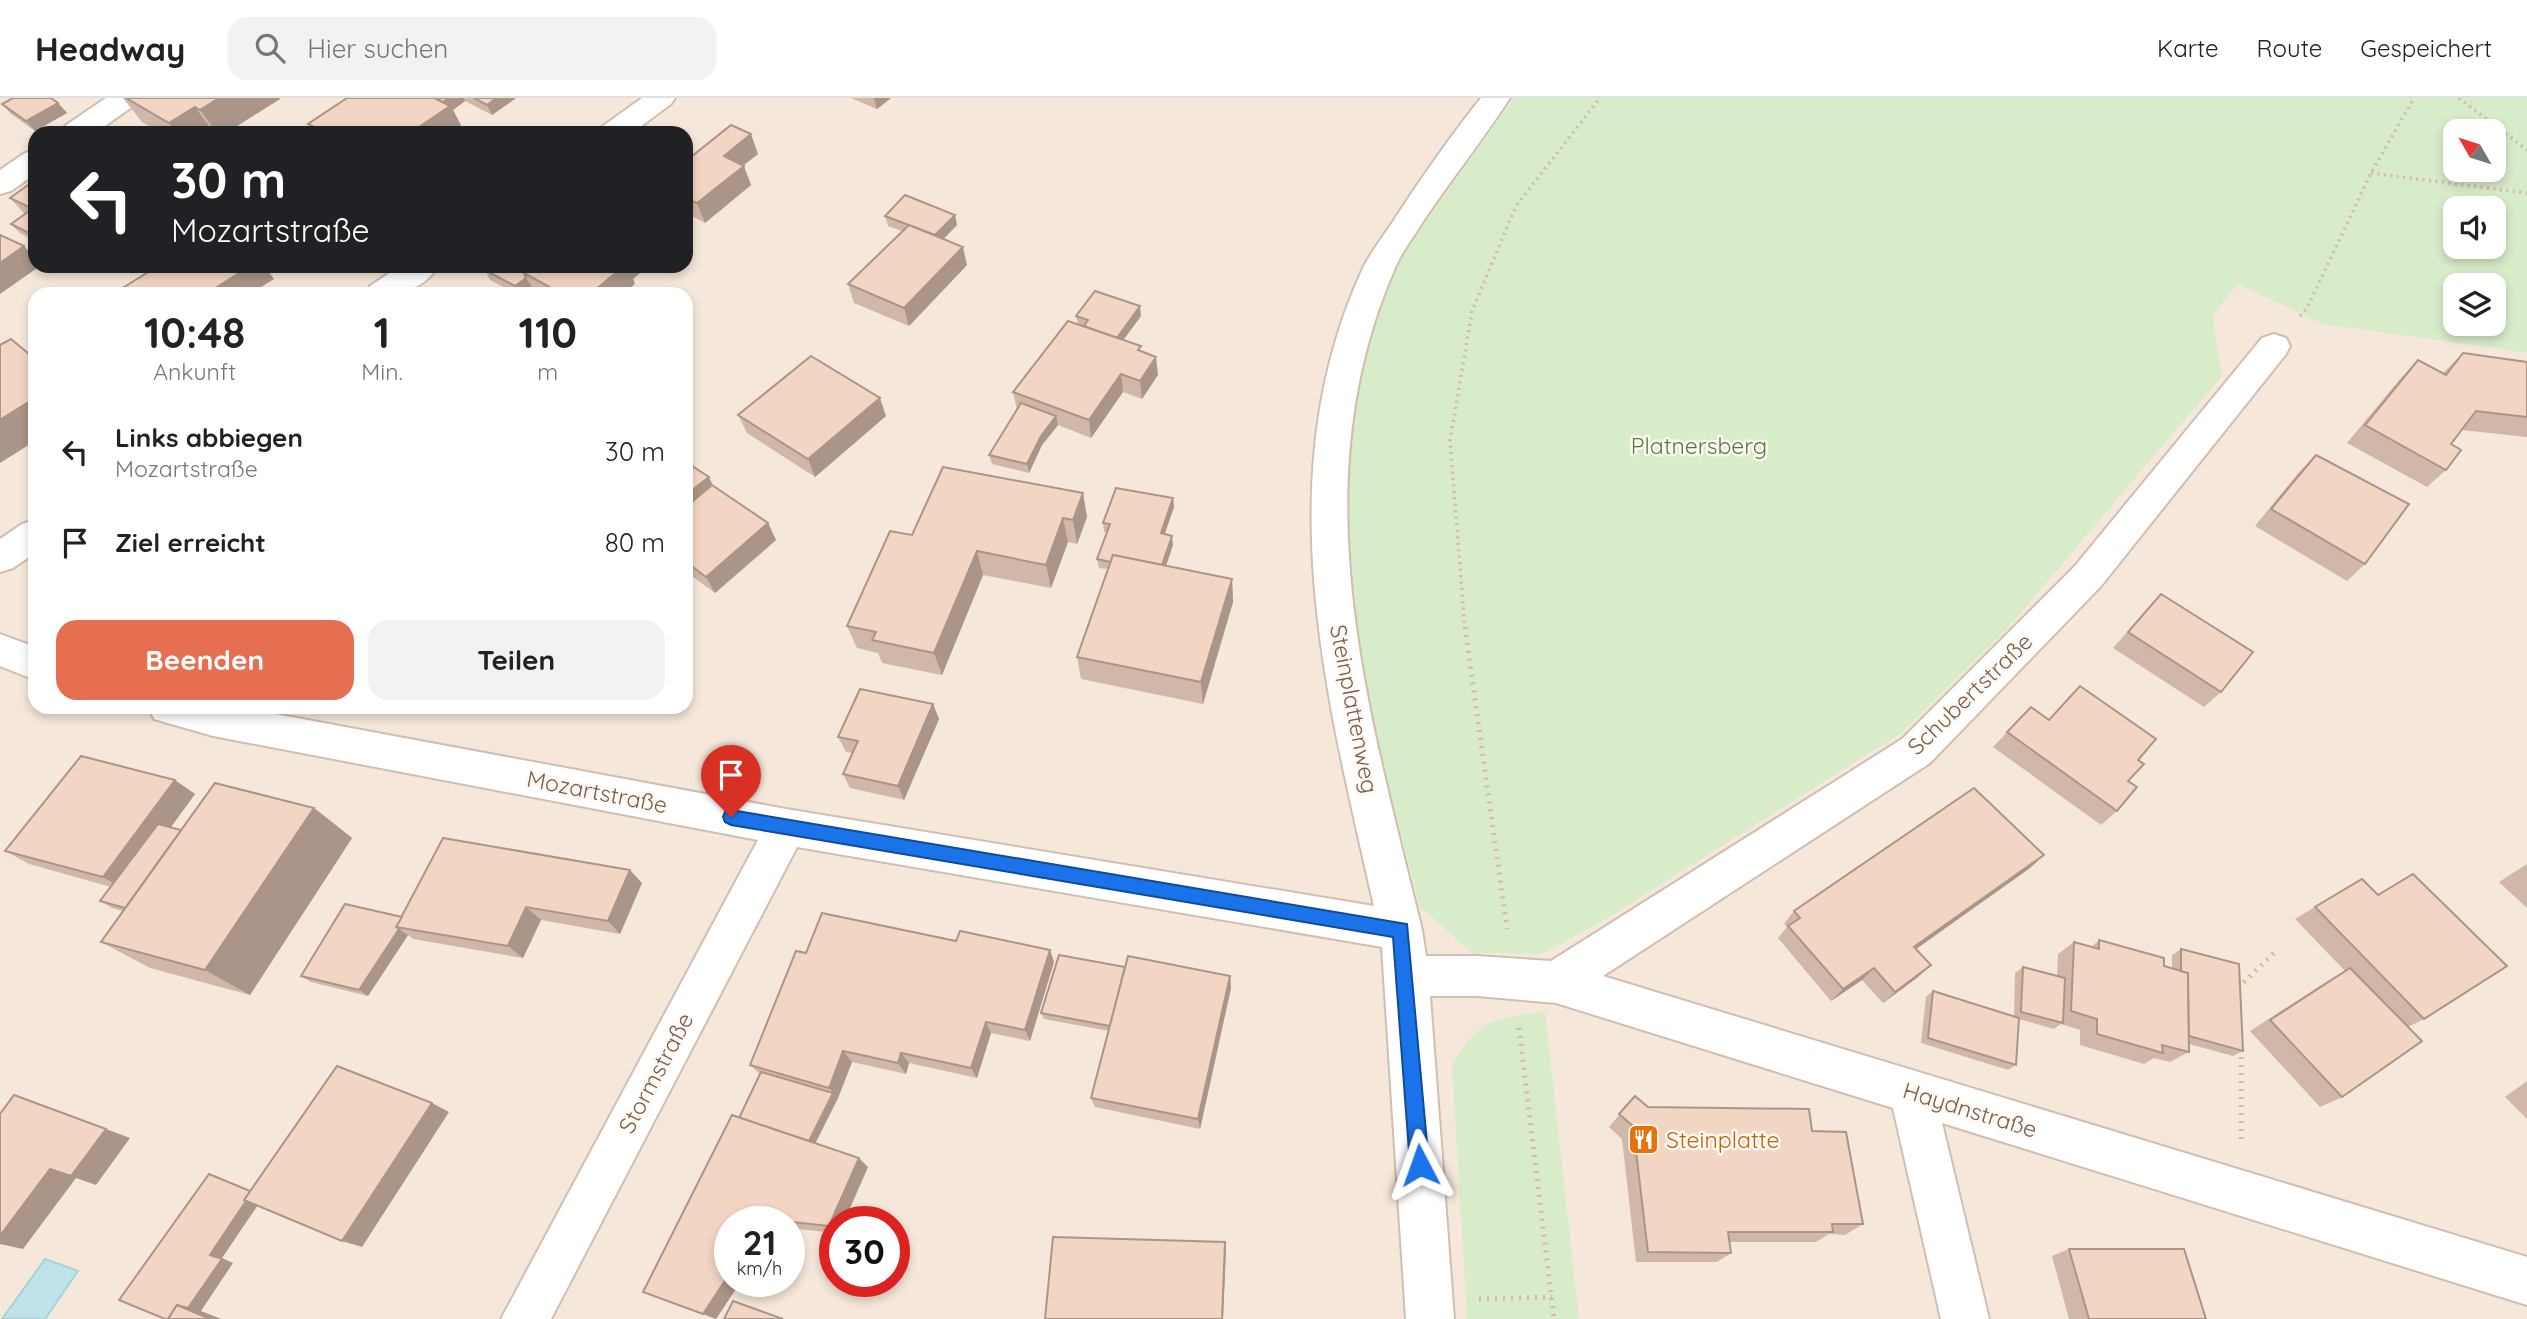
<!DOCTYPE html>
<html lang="de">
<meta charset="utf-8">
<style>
:root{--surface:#fff;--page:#f2f2f2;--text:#222;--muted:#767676;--line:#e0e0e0;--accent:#e76f51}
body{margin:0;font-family:Quicksand,sans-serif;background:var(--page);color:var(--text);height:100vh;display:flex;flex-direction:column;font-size:26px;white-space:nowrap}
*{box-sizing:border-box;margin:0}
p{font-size:23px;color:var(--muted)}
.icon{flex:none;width:38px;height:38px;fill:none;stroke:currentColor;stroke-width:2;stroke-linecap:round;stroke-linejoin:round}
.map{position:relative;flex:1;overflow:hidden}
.sheet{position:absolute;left:28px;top:189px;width:665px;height:427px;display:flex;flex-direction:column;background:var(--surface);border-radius:21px;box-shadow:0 4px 10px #0003}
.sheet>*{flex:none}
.hud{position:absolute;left:28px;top:28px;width:665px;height:147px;border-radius:21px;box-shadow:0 4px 10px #0003;background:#202124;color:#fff;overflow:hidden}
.needle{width:46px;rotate:309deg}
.fabs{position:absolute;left:2443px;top:21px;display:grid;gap:14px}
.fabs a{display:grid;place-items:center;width:63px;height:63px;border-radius:14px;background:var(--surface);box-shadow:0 4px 10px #0003;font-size:35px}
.speed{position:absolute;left:714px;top:1108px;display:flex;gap:14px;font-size:35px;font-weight:700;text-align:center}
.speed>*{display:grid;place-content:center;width:91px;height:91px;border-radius:50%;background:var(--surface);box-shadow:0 4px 10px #0003;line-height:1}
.speed small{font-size:18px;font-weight:400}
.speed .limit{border:10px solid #d22;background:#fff;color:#111}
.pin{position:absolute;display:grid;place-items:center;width:60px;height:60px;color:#fff;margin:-72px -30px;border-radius:50% 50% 50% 0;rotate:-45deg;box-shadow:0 0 7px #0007}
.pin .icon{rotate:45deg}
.me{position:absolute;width:77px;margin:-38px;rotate:356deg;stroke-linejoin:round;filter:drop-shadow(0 0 5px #0008)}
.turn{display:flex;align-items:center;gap:24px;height:147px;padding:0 28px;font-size:32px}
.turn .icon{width:91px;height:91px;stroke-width:2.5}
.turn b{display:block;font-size:49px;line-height:60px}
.eta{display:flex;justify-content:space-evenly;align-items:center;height:119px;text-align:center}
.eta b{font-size:42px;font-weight:700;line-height:49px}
.primary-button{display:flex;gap:14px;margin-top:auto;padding:14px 28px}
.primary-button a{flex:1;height:80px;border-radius:21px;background:var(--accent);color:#fff;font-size:28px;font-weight:700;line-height:80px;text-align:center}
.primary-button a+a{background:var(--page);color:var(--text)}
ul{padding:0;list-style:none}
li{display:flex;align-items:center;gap:21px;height:91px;padding:0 28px}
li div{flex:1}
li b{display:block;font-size:26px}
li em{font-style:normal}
header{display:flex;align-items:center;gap:42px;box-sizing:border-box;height:98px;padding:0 35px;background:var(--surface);border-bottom:2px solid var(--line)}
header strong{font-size:33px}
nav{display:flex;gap:38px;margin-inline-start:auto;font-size:24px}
.search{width:490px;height:63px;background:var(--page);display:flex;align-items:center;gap:18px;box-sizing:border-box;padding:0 24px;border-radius:21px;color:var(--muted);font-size:26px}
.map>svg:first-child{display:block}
.residential{fill:#f5e8da;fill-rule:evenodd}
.green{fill:#d8ecc9;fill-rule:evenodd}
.water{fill:#bfe3e8;stroke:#a5d3da;stroke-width:2}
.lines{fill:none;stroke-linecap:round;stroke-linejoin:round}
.minor-casing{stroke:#d1beb0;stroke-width:4}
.path-far1{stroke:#d9b8a5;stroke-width:3.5;stroke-dasharray:2 4.5;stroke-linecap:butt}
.path{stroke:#d9b8a5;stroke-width:5;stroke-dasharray:2 6;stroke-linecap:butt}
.minor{fill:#fff;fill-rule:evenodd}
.wall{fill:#d1b7a8}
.shaded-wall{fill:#aa9588}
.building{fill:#f3d5c3;stroke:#aa9588;stroke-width:2}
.route{fill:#1a73e8;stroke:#114b97;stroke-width:2}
.labels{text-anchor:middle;stroke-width:5;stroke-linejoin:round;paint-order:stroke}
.park-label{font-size:23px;fill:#537a41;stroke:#fffaf3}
.street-label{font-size:23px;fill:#7a5c4d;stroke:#fffaf3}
.food-label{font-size:23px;fill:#c56008;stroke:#fffaf3;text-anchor:start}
</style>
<header>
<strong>Headway</strong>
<div class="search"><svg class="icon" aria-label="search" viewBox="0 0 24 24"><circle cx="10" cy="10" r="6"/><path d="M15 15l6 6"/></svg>Hier suchen</div>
<nav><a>Karte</a><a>Route</a><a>Gespeichert</a></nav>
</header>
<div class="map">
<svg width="2527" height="1221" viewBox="0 0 2527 1221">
<rect width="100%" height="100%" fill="#fdf6ec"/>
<path class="residential" d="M0,0H1514L1404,154L1473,855L1542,856L1598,826L1900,636L2222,278L2213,216L2238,185L2322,226L2527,255V1221H0ZM35,35H686V168H35ZM35,196H686V609H35ZM730,1124H789V1183H730ZM835,1124H894V1183H835Z"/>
<g class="green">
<path d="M1514,0H2527V255L2322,226L2238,186L2213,217L2222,278L2006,532L1900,636L1598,826L1542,856L1473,855L1420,809L1348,532L1341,415L1349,309L1371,227L1404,154ZM2455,33H2494V72H2455ZM2455,110H2494V149H2455ZM2455,187H2494V226H2455Z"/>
<path d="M1545,913L1579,1221H1467L1452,968C1478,920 1494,921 1545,913Z"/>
</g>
<polygon class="water" points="45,1161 78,1173 45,1221 2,1221"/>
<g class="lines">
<defs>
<g id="minor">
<polygon points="106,0 140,0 136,6 95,35 60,35 65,28"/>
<polygon points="642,0 675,0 671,6 632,35 598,35 603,28"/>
<path d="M1481,0H1510C1482,43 1450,83 1422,125C1413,140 1401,155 1395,170C1299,389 1369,613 1422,832L1426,858H1477L1551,863L1902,641L2075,468L2262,240L2274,236L2286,240L2290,248L2286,256L2101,488L1930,665L1603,878L2527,1159V1207L1942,1025L1989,1221H1941L1893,1010L1556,905L1477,898H1430L1454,1221H1406L1382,849L797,749L551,1221H501L758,742L213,638L154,621L149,609H238L786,711L1374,808C1326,596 1267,378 1363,170C1371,154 1382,140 1392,125C1420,82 1449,40 1481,0Z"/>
<polygon points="35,52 35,76 11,93 0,96 0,72 25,55"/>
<path d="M400,168H438C421,196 394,196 365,196L370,188Z"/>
<polygon points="35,422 35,455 13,470 0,474 0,441 22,426"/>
<polygon points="0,536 35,549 35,582 0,568"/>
</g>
</defs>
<use href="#minor" class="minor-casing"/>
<g class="path-far1">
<polyline points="2459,0 2527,52"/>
<polyline points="2371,75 2527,95"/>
<polyline points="2300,218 2307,210 2371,75 2414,0"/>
<polyline points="1465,531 1450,343 1472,213 1516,108 1600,0"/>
</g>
<g class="path">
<polyline points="1465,529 1507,831"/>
<polyline points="2238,890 2277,852"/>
<polyline points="1519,930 1554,1221"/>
<polyline points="2241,951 2241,1044"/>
<polyline points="1479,1201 1552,1199"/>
</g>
<use href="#minor" class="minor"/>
</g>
<g class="wall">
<polygon points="123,0 280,0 280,1 226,35 161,35 142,24"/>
<polygon points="347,0 516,0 492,17 465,3 453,12 461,27 449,35 314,35 308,26"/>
<polygon points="851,0 891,0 877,11"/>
<polygon points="58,5 67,15 35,33 11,16 2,6"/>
<polygon points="758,56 743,67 751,87 705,125 686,115 686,63"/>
<polygon points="35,82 35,143 20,135 11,126 25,116 10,100"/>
<polygon points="955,117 957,127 944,141 967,167 909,228 854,205 848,186 902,133 888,128 885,118"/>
<polygon points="490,168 648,168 633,181 635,186 622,196 538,196 534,194 532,189 523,196 517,196 490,182 485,172"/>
<polygon points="1076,218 1141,218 1123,242 1142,254 1158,277 1142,301 1123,294 1091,340 1058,327 1042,347 1029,375 992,366 989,357 1017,312 1013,294 1078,226"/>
<polygon points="2463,255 2527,264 2527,339 2462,332 2451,346 2446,372 2427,389 2347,345 2400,281 2418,262 2443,275"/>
<polygon points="738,317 886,318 815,379 747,335"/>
<polygon points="2316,357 2365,466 2347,483 2255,428 2299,374"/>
<polygon points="686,364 713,388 768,425 776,442 715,495 689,476 686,478"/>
<polygon points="943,369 1087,419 1077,446 1068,444 1051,490 983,477 942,577 882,565 878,555 857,550 847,528 912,437"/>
<polygon points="1173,400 1174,409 1164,436 1173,447 1166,468 1232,481 1233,504 1203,606 1081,581 1077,559 1108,471 1099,470 1097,461 1107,434 1104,434 1103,425"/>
<polygon points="2161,496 2221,594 2204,609 2113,550"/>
<polygon points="933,606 939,621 904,702 850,690 843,676 852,655 846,654 838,639"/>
<polygon points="2031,609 2049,621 2128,683 2117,713 2101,727 1993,649"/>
<polygon points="195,696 171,729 181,732 314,710 352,740 250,897 150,870 101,844 123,813 112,810 100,803 111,789 29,766 5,753"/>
<polygon points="2527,766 2527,810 2499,784"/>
<polygon points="2030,770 1916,851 1918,879 1883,905 1862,882 1831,903 1778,840 1787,829 1784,826 1794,813"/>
<polygon points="642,785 620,836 541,822 523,860 413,841 408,837 368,898 311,884 301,878 402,819"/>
<polygon points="2315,809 2424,921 2408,929 2342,999 2320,1009 2250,933 2329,882 2345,873 2295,821"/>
<polygon points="2099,842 2172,870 2172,857 2181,851 2243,953 2233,958 2189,946 2189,954 2170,964 2154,960 2144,966 2080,947 2080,932 2061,926 2054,931 2019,921 2016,967 2008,972 1921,945 1926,899 1933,893 2014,918 2015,875 2023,869 2057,878 2058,856 2074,844 2091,849"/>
<polygon points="956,843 1050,852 1054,864 1030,943 991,935 977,980 909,965 906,976 852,964 838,1000 815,1045 868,1069 835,1124 835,1135 789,1130 789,1124 730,1124 730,1183 741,1183 716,1221 643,1194 739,1020 760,976 750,967"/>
<polygon points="1125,869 1230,878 1231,890 1200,1031 1095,1009 1091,1000 1109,933 1044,921 1041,915"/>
<polygon points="2527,983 2527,1021 2505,999"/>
<polygon points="1635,998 1648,1009 1812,1033 1863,1126 1845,1137 1829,1136 1816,1144 1730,1144 1731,1155 1717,1164 1636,1164 1622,1041 1609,1029"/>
<polygon points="2069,1151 2206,1221 2069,1221 2052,1158"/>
</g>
<g class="shaded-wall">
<polygon points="219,0 280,0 280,1 226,35 217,35 200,12"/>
<polygon points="449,0 464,0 465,3 453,12 461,27 449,35 410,35 438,8"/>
<polygon points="496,0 516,0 492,17 487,7"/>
<polygon points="874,0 891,0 877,11"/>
<polygon points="58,5 67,15 35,33 26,23"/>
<polygon points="195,9 214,35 177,35 169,25"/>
<polygon points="751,36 758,56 731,77 724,58"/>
<polygon points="744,68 751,87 705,125 697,105"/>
<polygon points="955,117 957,127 937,147 934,138"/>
<polygon points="24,148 35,160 35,168 40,168 0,196 0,165"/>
<polygon points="963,149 967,167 909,228 904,210"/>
<polygon points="250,168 264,168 274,181 250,196 206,196"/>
<polygon points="623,168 648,168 633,181 635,186 622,196 590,196"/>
<polygon points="526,180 532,189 523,196 519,196 515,188"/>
<polygon points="1140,208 1141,218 1113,256 1112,246"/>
<polygon points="1156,259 1158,277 1142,301 1140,283"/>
<polygon points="1121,276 1123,294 1091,340 1089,322"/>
<polygon points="35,300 35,343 0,365 0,322"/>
<polygon points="880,300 886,318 815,379 808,361"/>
<polygon points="1056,318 1058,327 1042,347 1029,375 1027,366 1041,338"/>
<polygon points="709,379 713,388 686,410 686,397"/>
<polygon points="1083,395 1087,419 1077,446 1073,422"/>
<polygon points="1173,400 1174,409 1162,444 1161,435"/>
<polygon points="1063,420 1068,444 1051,490 1046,467"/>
<polygon points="768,425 776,442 715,495 706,479"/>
<polygon points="1172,438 1173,447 1161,482 1160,473"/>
<polygon points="977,453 983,477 942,577 934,555"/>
<polygon points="1232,481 1233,504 1203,606 1201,584"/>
<polygon points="933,606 939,621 904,702 898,688"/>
<polygon points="175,682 195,696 125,792 103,779"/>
<polygon points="314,710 352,740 250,897 205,872"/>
<polygon points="2044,757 2030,770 1902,861 1914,849"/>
<polygon points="630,772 642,785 620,836 608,823"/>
<polygon points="526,809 541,822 523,860 508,848"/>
<polygon points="399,831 408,837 368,898 359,892"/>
<polygon points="1050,852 1054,864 1030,943 1025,932"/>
<polygon points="1931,867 1918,879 1883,905 1895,894"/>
<polygon points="1874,870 1862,882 1831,903 1843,891"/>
<polygon points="1230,878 1231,890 1200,1031 1198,1021"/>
<polygon points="986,924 991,935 977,980 971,970"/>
<polygon points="843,953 852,964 838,1000 829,990"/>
<polygon points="901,955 909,965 906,976 898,965"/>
<polygon points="833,995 838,1000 813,1050 808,1046"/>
<polygon points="432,1005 449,1014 362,1149 342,1143"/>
<polygon points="106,1031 130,1040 96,1087 76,1080 23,1151 0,1146 0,1138 50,1071"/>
<polygon points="859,1060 868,1069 844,1124 835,1124 835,1132 829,1128"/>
<polygon points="253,1094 264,1098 222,1160 233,1165 201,1213 221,1221 210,1221 177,1207 210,1157"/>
<polygon points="1225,1144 1226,1153 1223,1221 1222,1221"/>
<polygon points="730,1175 730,1183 741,1183 716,1221 703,1216"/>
</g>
<g class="building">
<polygon points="13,0 51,0 58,5 26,23 2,6"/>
<polygon points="126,0 219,0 200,12 195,9 169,25"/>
<polygon points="347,0 435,0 450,8 410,35 326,35 308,26"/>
<polygon points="435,0 449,0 443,4"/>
<polygon points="474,0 496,0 487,7"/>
<polygon points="731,27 751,36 724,58 744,68 697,105 686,100 686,63"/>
<polygon points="35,82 35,112 10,100"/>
<polygon points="905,97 955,117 935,137 885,118"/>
<polygon points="28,114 35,117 35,138 11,126"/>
<polygon points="909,127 963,149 904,210 848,186"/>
<polygon points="0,137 24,148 0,165"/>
<polygon points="158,168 250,168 206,196 113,196"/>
<polygon points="490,168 533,168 524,175 526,180 515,188 485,172"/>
<polygon points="533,168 624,168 590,196 562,196 524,175"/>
<polygon points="1095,193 1140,208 1117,240 1084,228 1088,222 1076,218"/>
<polygon points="1068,223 1141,248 1138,252 1156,259 1140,283 1121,276 1089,322 1013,294"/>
<polygon points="11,241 35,261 35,300 0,322 0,247"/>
<polygon points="2463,255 2527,264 2527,319 2476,313 2451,346 2461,352 2446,372 2365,327 2418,262 2446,277"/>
<polygon points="811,258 880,300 808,361 738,317"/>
<polygon points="1021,305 1056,318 1041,338 1027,366 989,357"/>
<polygon points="2316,357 2409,406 2365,466 2271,411"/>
<polygon points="686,364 709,379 686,397"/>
<polygon points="943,369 1083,395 1073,422 1063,420 1046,467 977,453 934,555 872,542 876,534 847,528 890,433 912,437"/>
<polygon points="712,387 768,425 706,479 686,464 686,409"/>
<polygon points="1116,390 1173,400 1161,435 1172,438 1162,467 1113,457 1111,464 1097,461 1110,426 1103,425"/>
<polygon points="1113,457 1232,481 1201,584 1077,559"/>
<polygon points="2161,496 2253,554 2221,594 2128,534"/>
<polygon points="2080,588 2156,641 2138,662 2144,666 2128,683 2137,689 2117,713 2007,634 2031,609 2049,622"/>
<polygon points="860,591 933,606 898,688 843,676 858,643 838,639"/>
<polygon points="81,658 175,682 103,779 5,753"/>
<polygon points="215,685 314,710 205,872 101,844"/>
<polygon points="1974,690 2044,757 1914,849 1931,867 1895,894 1874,870 1843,891 1788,828 1800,820 1794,813"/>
<polygon points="158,726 181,732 125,810 100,803"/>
<polygon points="443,740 630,772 608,823 526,809 508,848 396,829"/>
<polygon points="2413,776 2507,868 2424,921 2315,809 2362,781 2378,797"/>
<polygon points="345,806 402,819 396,829 399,831 359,892 301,878"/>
<polygon points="822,815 956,843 960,833 1050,852 1025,932 986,924 971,970 901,955 898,965 843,953 829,990 750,967 796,853 806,855"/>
<polygon points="2099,842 2164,860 2164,868 2188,875 2189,954 2162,947 2163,955 2097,936 2097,921 2071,913 2074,844 2099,851"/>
<polygon points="2181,851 2239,866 2243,953 2189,938 2188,875 2181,873"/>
<polygon points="1059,857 1125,869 1110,928 1041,915"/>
<polygon points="1128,858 1230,878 1198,1021 1091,1000"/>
<polygon points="2023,869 2065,880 2063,925 2021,914"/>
<polygon points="2350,870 2422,943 2342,999 2270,922"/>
<polygon points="1933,893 2019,920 2016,967 1928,940"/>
<polygon points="337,968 432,1005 342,1143 244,1102"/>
<polygon points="761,974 833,995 809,1043 739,1020"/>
<polygon points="14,997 106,1031 71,1078 50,1071 0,1138 0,1016"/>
<polygon points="1635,998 1648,1009 1809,1011 1812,1033 1846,1034 1863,1126 1832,1126 1833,1134 1728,1134 1731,1155 1648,1154 1633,1028 1619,1016"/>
<polygon points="732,1017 859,1060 829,1128 765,1121 763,1124 730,1124 730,1175 703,1216 643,1194"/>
<polygon points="209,1076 250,1093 244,1102 246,1103 210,1157 222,1161 188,1210 177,1207 168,1221 165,1221 119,1202"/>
<polygon points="1053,1139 1225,1144 1222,1221 1045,1221"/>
<polygon points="2069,1151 2184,1151 2206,1221 2089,1221"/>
<polygon points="733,1203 783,1221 724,1221"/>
<polygon points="177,1207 210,1221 168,1221"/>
</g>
<polygon class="route" points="731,712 1407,826 1429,1067 1426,1073 1420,1076 1413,1073 1410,1067 1393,839 731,727 725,724 723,719 725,714"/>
<defs>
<symbol id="restaurant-square" viewBox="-11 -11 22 22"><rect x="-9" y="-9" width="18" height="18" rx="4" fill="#e8710a" stroke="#fffaf3"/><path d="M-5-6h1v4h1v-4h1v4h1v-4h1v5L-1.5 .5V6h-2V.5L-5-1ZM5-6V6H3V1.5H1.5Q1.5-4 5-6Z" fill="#fff"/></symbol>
</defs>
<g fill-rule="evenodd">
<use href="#restaurant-square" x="1626" y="1024" width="35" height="35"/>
</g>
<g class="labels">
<g class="park-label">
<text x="1699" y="356">Platnersberg</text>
</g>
<g class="street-label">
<text transform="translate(1970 596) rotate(-44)" y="8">Schubertstraße</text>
<text transform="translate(1354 611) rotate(79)" y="8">Steinplattenweg</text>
<text transform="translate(597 694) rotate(11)" y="8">Mozartstraße</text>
<text transform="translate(656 975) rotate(-62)" y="8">Stormstraße</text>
<text transform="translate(1970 1012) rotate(17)" y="8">Haydnstraße</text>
</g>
<g class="food-label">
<text x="1666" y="1050">Steinplatte</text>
</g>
</g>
</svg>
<div class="fabs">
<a><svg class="needle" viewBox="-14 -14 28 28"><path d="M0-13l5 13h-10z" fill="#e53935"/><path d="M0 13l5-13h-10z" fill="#767676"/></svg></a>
<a><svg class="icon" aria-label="sound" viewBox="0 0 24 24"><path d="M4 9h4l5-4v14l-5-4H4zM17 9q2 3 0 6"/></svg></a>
<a><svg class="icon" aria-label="layers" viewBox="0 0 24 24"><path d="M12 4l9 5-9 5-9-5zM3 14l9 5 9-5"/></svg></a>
</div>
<div class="speed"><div>21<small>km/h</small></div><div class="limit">30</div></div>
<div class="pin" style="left:731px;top:719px;background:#d93025"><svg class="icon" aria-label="arrive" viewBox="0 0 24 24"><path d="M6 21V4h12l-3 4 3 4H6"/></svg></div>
<svg class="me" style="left:1420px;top:1067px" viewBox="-20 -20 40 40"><path d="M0-17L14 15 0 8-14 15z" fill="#1a73e8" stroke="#fff" stroke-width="4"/></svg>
<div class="hud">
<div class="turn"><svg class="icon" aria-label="left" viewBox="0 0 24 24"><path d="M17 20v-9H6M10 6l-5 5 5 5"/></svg><div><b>30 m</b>Mozartstraße</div></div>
</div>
<section class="sheet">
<div class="eta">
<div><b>10:48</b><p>Ankunft</p></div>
<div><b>1</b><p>Min.</p></div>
<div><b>110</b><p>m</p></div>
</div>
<ul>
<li><svg class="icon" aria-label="left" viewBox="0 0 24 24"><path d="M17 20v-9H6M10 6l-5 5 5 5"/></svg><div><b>Links abbiegen</b><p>Mozartstraße</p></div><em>30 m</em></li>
<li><svg class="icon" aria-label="arrive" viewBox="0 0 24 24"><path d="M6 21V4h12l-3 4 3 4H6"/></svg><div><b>Ziel erreicht</b></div><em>80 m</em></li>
</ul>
<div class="primary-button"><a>Beenden</a><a>Teilen</a></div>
</section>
</div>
